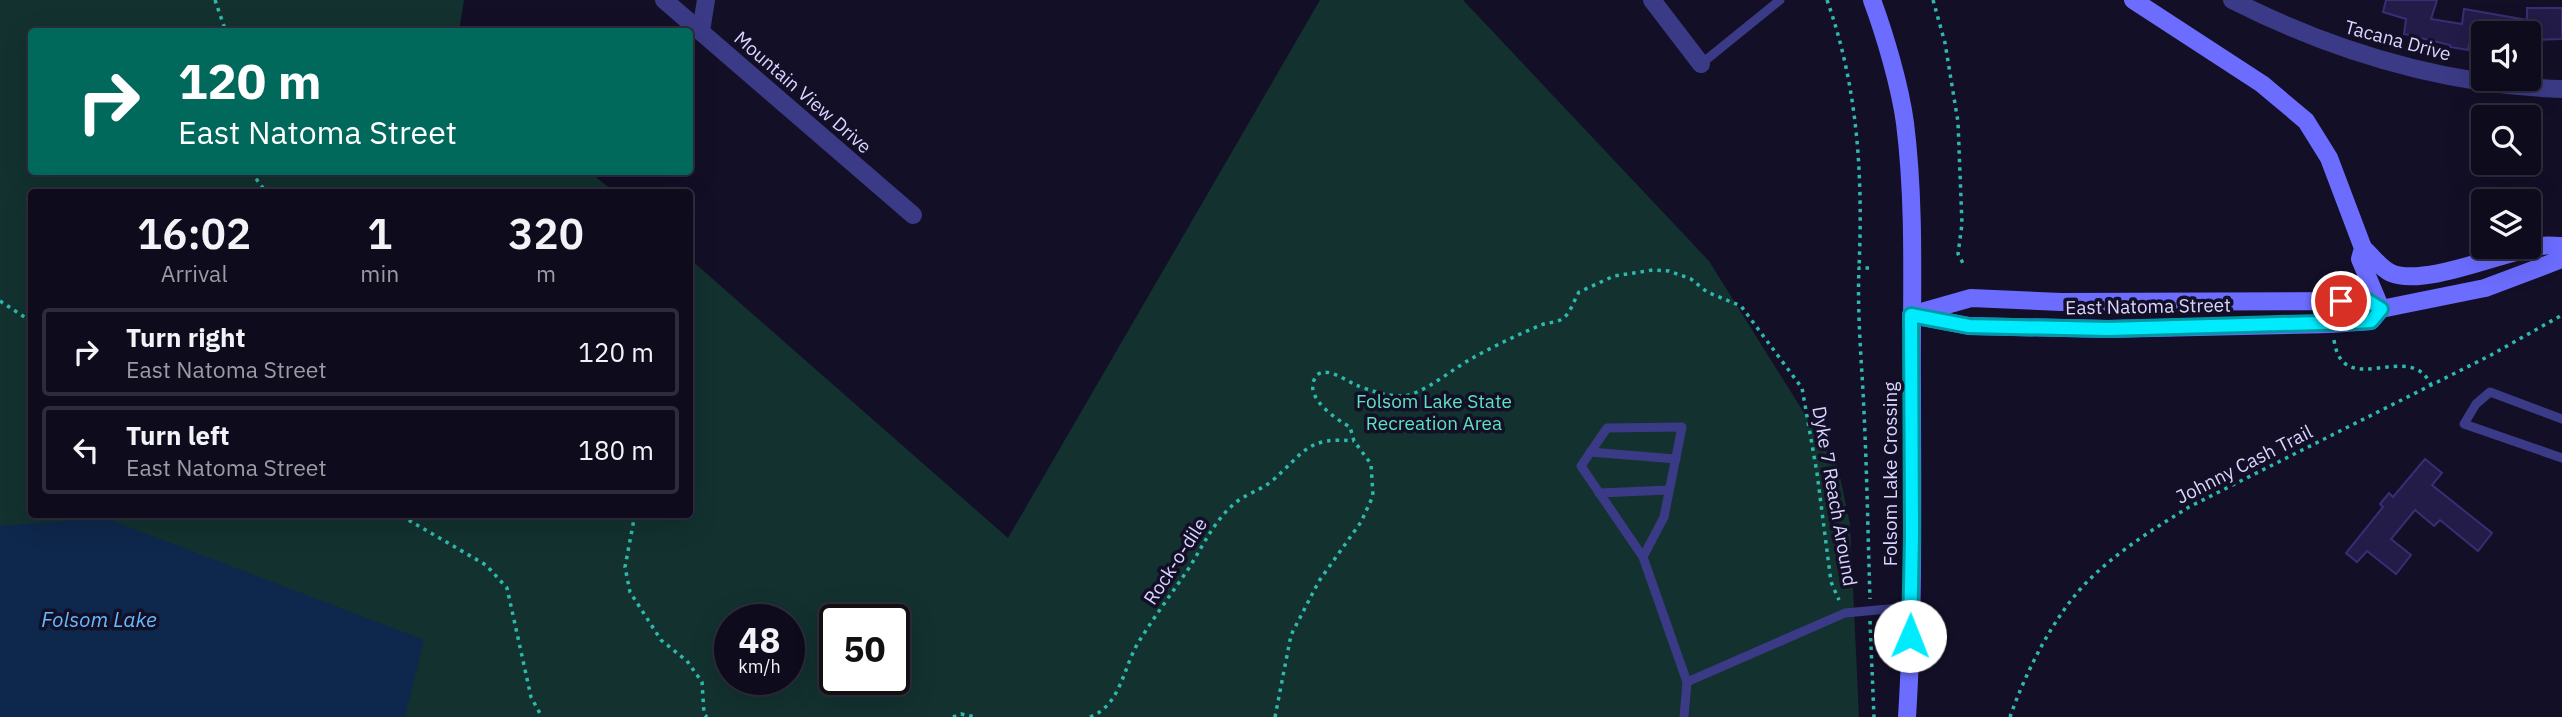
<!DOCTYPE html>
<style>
:root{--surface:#0e0b1d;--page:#1c192a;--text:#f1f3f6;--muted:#9b9ba4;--line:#2e2b3b}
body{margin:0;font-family:"IBM Plex Sans",sans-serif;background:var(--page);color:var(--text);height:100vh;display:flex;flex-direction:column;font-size:26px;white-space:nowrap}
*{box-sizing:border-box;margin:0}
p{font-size:23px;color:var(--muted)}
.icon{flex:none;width:38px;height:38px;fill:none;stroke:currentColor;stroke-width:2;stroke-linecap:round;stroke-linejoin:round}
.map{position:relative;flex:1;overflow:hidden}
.panel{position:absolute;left:28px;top:189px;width:665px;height:329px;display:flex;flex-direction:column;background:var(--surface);border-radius:7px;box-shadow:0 7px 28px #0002,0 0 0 2px var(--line)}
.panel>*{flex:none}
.top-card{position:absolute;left:28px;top:28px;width:665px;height:147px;border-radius:7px;box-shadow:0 7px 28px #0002,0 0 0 2px var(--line);background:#00695c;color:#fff;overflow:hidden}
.controls{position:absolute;left:2471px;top:21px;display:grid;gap:14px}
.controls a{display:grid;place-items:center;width:70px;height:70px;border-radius:7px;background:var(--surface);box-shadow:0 7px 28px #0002,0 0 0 2px var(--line);font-size:35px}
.speed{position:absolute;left:714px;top:604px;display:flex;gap:14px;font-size:35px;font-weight:700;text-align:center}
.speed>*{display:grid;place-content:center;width:91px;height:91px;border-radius:50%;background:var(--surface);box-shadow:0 7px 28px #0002,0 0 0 2px var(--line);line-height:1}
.speed small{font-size:18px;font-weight:400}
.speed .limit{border:4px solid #111;border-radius:10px;background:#fff;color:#111}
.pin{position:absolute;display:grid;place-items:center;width:60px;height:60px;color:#fff;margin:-30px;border:4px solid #fff;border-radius:50%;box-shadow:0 2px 7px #0007}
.me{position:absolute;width:77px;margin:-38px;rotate:1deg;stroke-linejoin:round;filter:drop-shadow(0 0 5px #0008)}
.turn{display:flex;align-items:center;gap:24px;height:147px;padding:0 35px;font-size:32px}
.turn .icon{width:91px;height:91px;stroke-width:2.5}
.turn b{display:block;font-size:49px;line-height:60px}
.eta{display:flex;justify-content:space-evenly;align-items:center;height:119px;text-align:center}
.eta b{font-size:42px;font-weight:600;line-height:49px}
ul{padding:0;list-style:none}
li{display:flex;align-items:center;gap:21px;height:88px;margin:0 14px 10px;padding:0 21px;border:4px solid var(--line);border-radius:7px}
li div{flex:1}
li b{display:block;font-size:26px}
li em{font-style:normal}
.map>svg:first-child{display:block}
.green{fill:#12312f;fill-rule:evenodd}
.water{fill:#0e274c}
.building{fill:#231b48;stroke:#3a2d74;stroke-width:2}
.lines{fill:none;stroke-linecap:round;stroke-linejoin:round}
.path{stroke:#2fb9ae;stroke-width:3.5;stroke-dasharray:3.5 5;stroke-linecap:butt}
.lane{stroke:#3b3a86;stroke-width:9}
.street{stroke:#3b3a86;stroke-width:18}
.secondary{stroke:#6c6cff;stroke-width:18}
.route-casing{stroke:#0199a6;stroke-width:18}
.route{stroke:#01ebff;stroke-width:12}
.labels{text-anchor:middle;stroke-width:7;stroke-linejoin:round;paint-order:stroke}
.street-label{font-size:19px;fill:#d9d5ff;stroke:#130f27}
.park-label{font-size:19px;fill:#5fe1be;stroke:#130f27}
.water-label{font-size:21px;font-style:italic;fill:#63baff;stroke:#130f27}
</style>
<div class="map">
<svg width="2562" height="717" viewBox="0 0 2562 717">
<rect width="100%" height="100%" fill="#130f27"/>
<path class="green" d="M0,0H464L459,31L32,32V172H590L614,192H32V514H690V259L1008,538L1320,0H1463L1709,261L1838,467L1850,524L1859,717H0ZM730,620H789V679H730ZM835,620H894V679H835Z"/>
<polygon class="water" points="105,518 424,640 405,717 0,717 0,526"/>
<g class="building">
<polygon points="2386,0 2437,0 2431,19 2462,24 2464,9 2527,20 2527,8 2562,8 2562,39 2529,40 2529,33 2483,33 2483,44 2470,41 2468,50 2450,47 2450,45 2404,34 2406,19 2383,12"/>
<polygon points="2425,459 2442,473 2432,485 2492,533 2478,551 2440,520 2434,526 2415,510 2391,539 2411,555 2396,574 2367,551 2357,562 2346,553 2383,507 2380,504 2389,493 2393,497"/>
</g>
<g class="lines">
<g class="path">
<polyline points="215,0 226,32"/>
<path d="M1827,0C1858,87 1863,176 1859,268"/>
<polyline points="1933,0 1945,43 1958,122 1962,224 1958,254 1965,267"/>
<polyline points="251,172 266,192"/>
<path d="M1869,268H1859C1857,317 1862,364 1864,412C1867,475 1868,537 1870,599"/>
<polyline points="0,301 32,322"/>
<path d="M2334,340C2343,402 2410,338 2431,385"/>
<polyline points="403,514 410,521 486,565 507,588 531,697 542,717"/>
<polyline points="635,514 625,567 630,592 661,640 687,661 702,682 704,714 707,717"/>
<polyline points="1870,621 1874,717"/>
<polyline points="953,717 961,714 975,717"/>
<path d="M1090,717C1121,705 1123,668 1138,643C1154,617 1172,593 1189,568C1204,544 1214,521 1235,503C1246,494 1261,490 1272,481C1304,453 1307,436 1354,441"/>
<path d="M1275,717L1291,635L1319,581L1361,522L1373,496L1371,464L1354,441L1350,427C1336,419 1306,399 1314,380C1321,362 1345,380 1356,385C1368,390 1389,397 1403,396C1423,394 1450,371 1469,360C1492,347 1517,335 1541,325C1548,322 1556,323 1562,319C1571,313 1573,302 1579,292L1614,276L1653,270L1669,271L1691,279L1707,292L1741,306L1802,388L1817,473L1831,582L1839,600"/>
<path d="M2010,717C2026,671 2056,611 2092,577C2121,549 2155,528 2189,507L2491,355L2562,315"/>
</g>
<g class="lane">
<polyline points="1701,64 1780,0"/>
<polyline points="2562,419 2490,392 2476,404 2464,424 2562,458"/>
<polyline points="1590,452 1676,459"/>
<polyline points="1599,493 1669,490"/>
<polyline points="1643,557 1664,517 1682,427 1607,428 1581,466 1643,557 1687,682"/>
<polyline points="1684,717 1687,682 1845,613 1910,607"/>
</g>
<g class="street">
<polyline points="664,0 913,215"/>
<polyline points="1652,0 1701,64"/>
<path d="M2232,0C2335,52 2446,85 2562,89"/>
<polyline points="701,31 706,0"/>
</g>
<g class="secondary">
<path d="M1872,0C1885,35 1900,86 1905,123C1916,211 1911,300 1912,388C1912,497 1914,608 1907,717"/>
<polyline points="2133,0 2262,84 2306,121 2329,158 2363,248 2360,259 2381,309"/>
<path d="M2363,248C2372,256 2380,268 2391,273C2425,287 2503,252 2540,246C2547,245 2555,246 2562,246"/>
<polyline points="1911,315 1971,298 2061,302 2368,301 2381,309 2485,288 2562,259"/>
<polyline points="1916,316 1969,326 2108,329 2332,324 2371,321 2381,309"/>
</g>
</g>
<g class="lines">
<defs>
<polyline id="route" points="1910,636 1912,535 1911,315 1969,326 2108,329 2352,322 2371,321 2381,309 2368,301 2341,301"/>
</defs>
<use href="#route" class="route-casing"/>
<use href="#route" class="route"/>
</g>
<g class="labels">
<g class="street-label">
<text transform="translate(2398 40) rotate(15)" y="7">Tacana Drive</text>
<text transform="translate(803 92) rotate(41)" y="7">Mountain View Drive</text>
<text transform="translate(2148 306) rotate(-1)" y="7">East Natoma Street</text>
<text transform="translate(2244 464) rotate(-27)" y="7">Johnny Cash Trail</text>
<text transform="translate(1890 474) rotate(-90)" y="7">Folsom Lake Crossing</text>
<text transform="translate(1835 496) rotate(80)" y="7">Dyke 7 Reach Around</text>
<text transform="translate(1175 561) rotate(-57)" y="7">Rock-o-dile</text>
</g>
<g class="park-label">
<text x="1434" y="408">Folsom Lake State<tspan x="1434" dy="22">Recreation Area</tspan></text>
</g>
<g class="water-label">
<text x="99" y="627">Folsom Lake</text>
</g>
</g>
</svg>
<div class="controls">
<a><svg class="icon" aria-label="sound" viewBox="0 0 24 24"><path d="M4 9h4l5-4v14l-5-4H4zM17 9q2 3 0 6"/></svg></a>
<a><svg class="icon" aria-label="search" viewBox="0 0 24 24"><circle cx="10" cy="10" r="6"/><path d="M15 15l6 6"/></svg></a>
<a><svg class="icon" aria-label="layers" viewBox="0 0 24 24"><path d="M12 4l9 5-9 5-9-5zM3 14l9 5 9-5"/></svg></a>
</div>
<div class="speed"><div>48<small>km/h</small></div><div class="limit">50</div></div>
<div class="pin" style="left:2341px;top:301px;background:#d93025"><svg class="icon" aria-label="arrive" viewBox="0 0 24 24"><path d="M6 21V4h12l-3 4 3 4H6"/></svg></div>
<svg class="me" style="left:1910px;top:636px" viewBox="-20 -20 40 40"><circle r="19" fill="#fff"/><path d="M0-13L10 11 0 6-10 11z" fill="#01ebff"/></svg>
<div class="top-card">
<div class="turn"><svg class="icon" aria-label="right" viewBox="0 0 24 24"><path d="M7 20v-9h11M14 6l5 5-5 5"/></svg><div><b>120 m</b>East Natoma Street</div></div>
</div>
<section class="panel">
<div class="eta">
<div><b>16:02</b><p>Arrival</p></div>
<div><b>1</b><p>min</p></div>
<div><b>320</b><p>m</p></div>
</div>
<ul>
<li><svg class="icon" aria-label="right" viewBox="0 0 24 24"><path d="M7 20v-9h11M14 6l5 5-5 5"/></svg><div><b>Turn right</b><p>East Natoma Street</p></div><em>120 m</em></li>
<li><svg class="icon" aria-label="left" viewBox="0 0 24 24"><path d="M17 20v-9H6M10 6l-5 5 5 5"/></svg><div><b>Turn left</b><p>East Natoma Street</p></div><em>180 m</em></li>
</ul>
</section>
</div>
